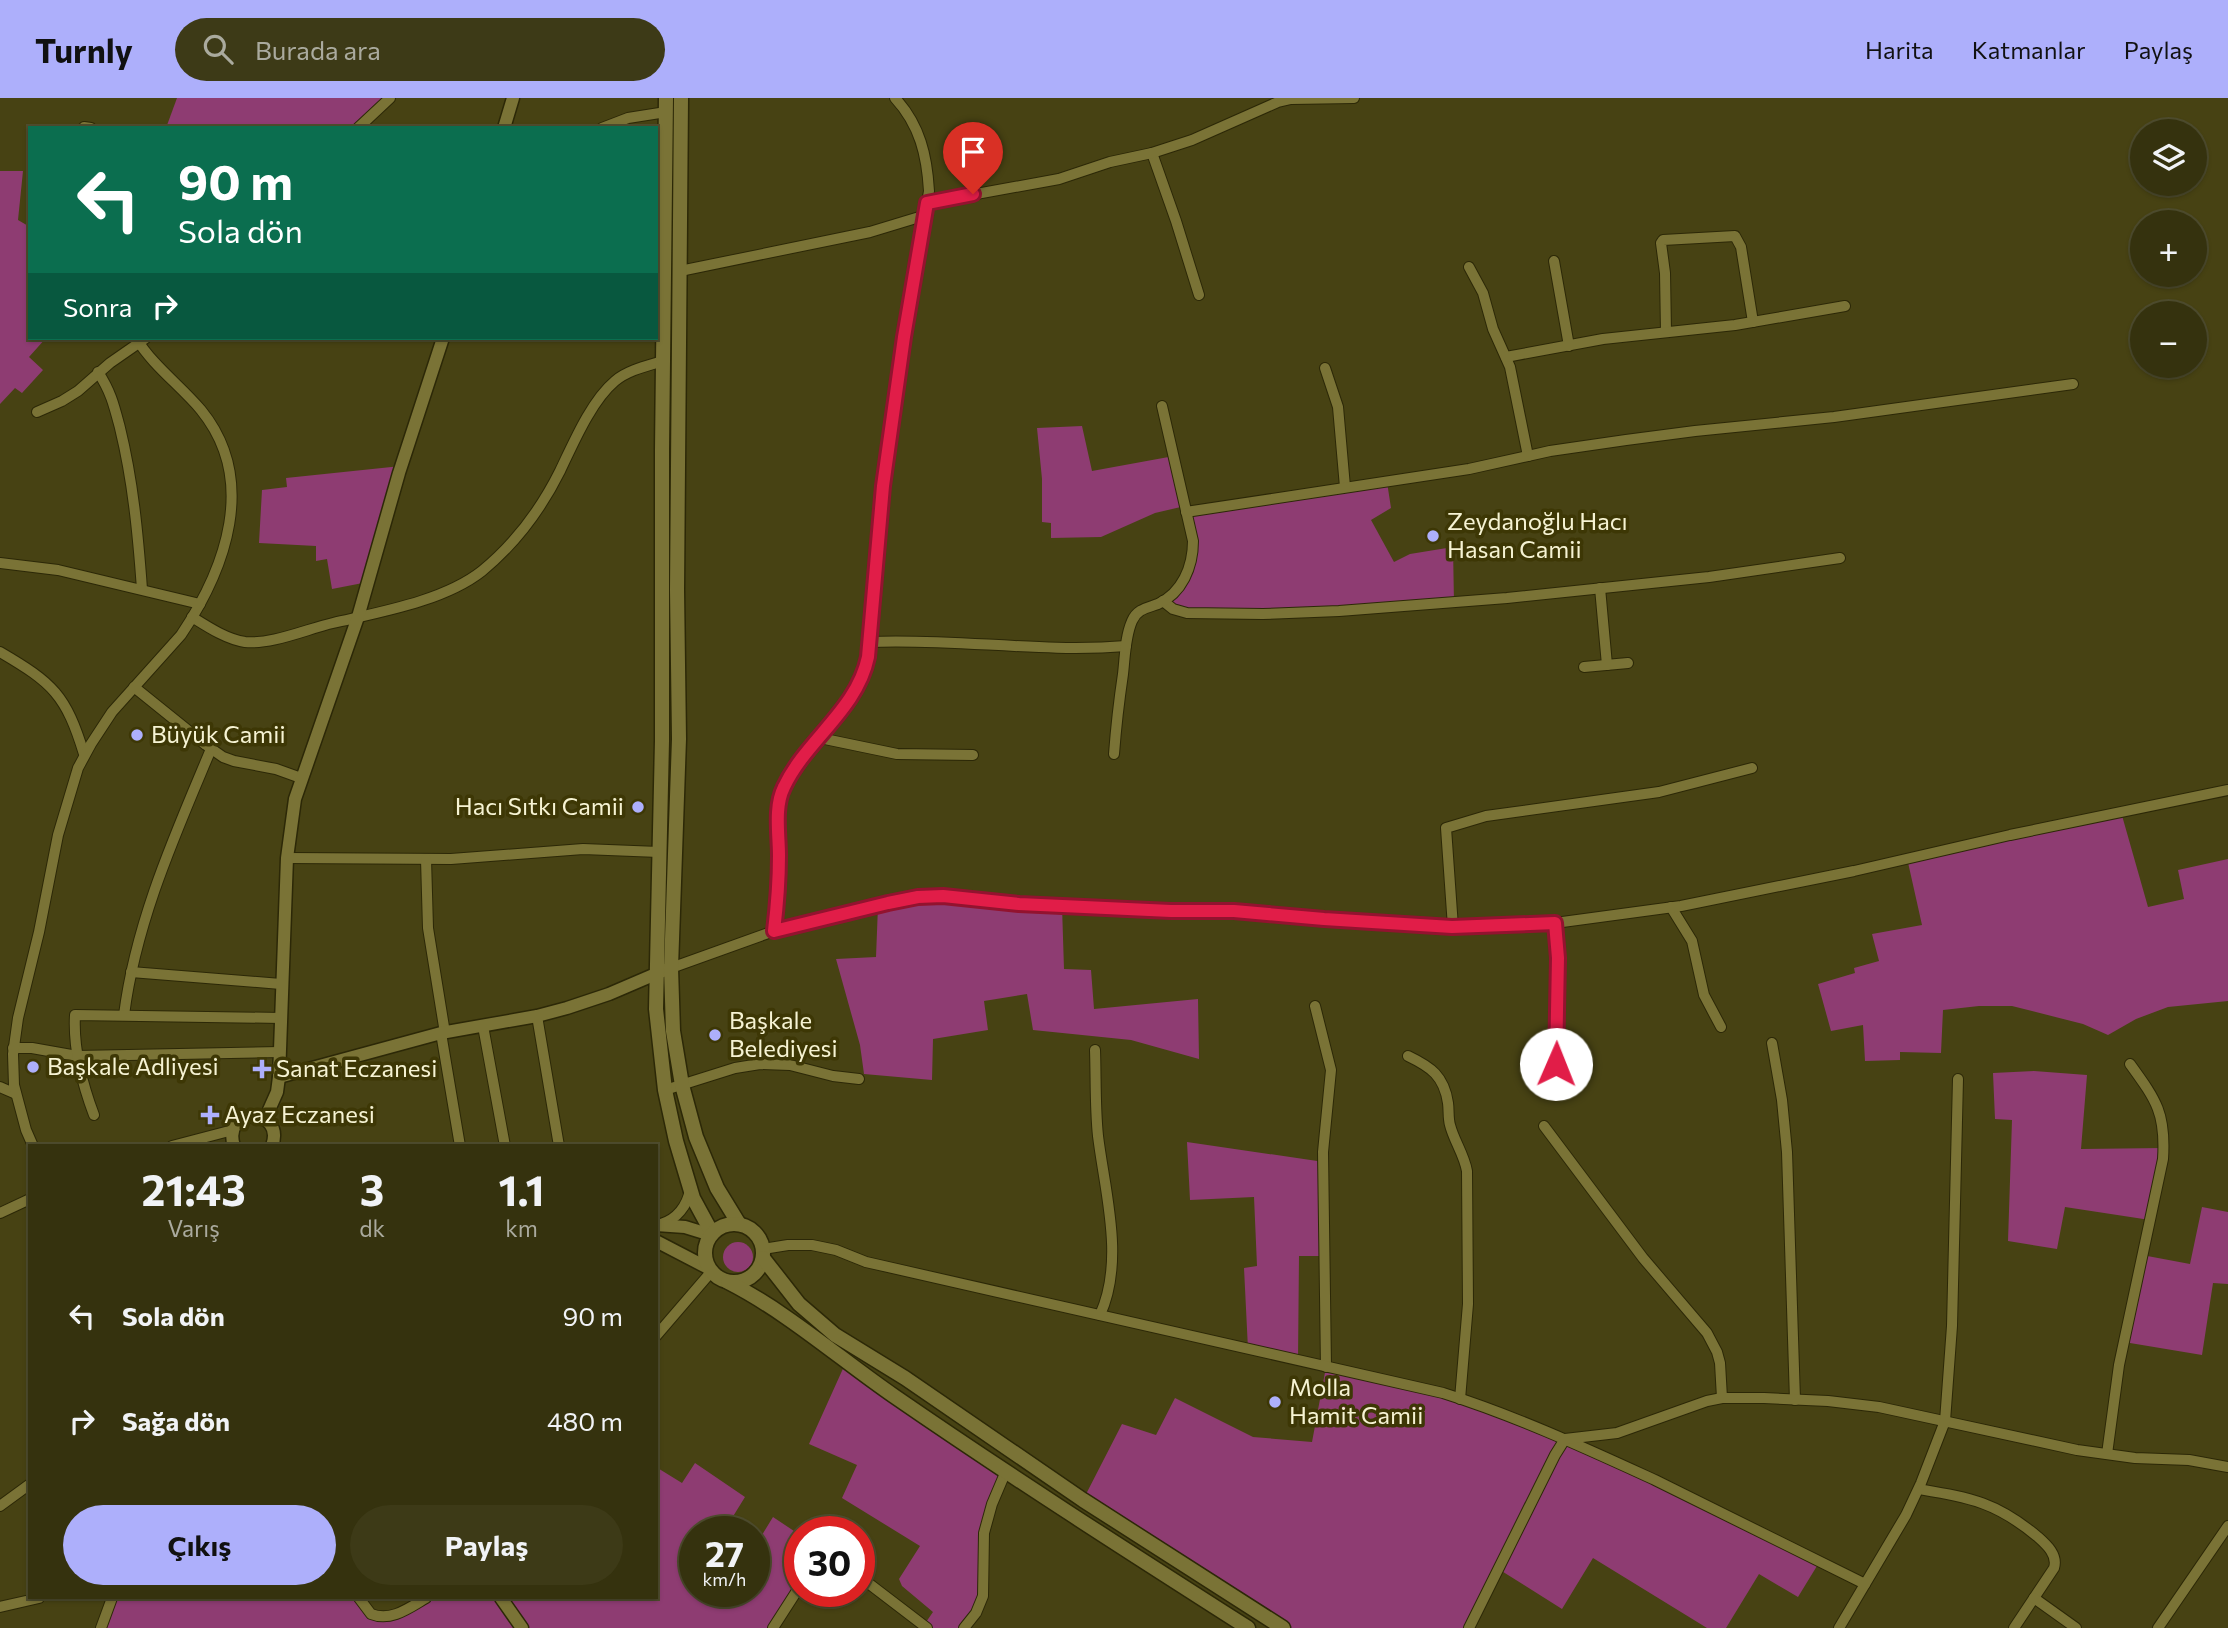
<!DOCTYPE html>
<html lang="tr">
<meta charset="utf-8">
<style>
:root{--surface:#35320e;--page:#3d3a17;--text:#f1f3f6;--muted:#aaaa9e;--line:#4f4d2e;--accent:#adaffb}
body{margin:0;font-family:Commissioner,sans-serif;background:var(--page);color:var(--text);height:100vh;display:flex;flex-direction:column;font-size:26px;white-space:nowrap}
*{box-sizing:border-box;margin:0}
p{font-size:23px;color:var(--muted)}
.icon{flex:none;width:38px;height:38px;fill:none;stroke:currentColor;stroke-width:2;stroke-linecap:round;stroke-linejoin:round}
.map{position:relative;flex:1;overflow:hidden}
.details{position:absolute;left:28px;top:1046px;width:630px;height:455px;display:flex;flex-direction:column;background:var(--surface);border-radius:0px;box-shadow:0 2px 5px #0004,0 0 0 2px var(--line)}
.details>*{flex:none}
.hud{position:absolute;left:28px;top:28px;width:630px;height:214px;border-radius:0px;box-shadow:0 2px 5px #0004,0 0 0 2px var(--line);background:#0b6e4f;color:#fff;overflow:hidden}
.controls{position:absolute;left:2130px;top:21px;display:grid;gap:14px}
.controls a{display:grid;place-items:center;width:77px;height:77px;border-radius:50%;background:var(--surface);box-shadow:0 2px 5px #0004,0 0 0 2px var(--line);font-size:35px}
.speed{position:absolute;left:679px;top:1418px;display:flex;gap:14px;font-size:35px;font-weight:700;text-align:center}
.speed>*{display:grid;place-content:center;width:91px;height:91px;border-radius:50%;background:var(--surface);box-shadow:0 2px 5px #0004,0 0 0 2px var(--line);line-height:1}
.speed small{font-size:18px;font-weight:400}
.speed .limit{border:10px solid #d22;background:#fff;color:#111}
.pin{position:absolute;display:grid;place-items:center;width:60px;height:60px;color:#fff;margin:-72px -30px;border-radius:50% 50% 50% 0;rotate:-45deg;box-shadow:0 0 7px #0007}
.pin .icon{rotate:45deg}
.me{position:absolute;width:77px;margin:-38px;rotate:1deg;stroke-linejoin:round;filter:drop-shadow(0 0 5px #0008)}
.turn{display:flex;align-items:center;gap:24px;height:147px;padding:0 35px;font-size:32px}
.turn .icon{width:91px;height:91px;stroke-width:2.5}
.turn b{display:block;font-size:49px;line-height:60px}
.then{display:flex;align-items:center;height:66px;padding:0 35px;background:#0003;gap:14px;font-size:26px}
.eta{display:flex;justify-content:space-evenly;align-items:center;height:119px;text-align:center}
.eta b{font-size:42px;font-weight:700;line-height:49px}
.cta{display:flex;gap:14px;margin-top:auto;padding:14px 35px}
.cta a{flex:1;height:80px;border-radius:42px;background:var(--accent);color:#111;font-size:28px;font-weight:700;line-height:80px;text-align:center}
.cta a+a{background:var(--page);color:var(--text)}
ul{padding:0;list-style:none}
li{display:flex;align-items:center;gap:21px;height:105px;padding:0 35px}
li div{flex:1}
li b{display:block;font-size:26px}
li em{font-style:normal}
header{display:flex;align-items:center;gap:42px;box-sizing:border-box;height:98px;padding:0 35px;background:var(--accent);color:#111}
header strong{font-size:33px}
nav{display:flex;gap:38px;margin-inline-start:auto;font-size:24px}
.search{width:490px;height:63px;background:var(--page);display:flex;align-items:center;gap:18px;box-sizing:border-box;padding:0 24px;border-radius:38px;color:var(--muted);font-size:26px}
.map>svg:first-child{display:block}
.green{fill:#8e3c72}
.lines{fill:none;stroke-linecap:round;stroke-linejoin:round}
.minor-casing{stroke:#2c2807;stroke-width:12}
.tertiary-casing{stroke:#2c2807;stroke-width:15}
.secondary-casing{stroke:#2c2807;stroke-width:17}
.minor{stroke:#7a7336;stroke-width:10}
.tertiary{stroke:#7a7336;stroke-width:12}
.secondary{stroke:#7a7336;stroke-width:14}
.route-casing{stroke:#92132f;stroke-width:18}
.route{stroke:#e11d48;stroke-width:12}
.poi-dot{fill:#adaffb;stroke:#3d3705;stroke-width:2.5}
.labels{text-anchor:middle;stroke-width:7;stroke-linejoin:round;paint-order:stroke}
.poi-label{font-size:24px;fill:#f6f3d3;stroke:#3d3705;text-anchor:start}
</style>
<header>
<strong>Turnly</strong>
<div class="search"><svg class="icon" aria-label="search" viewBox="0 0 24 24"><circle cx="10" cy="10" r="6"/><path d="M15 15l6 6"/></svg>Burada ara</div>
<nav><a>Harita</a><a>Katmanlar</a><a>Paylaş</a></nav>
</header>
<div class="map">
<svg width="2228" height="1530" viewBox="0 0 2228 1530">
<rect width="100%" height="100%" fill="#474213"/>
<g class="green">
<polygon points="177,0 390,0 358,30 166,30"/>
<polygon points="0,73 23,73 18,122 30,129 30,240 46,240 29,259 43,272 22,295 15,290 0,306"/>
<polygon points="1082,328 1092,373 1174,358 1185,408 1155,415 1101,439 1051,440 1051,425 1042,424 1042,381 1037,330"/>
<polygon points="401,368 368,484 332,491 327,461 316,463 316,448 259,445 262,392 287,389 286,380"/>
<polygon points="1387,384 1391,410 1371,422 1394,464 1410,456 1453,449 1454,505 1187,515 1168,508 1192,461 1186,414"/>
<polygon points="2121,714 2148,809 2184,801 2178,772 2228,761 2228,903 2168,909 2136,921 2108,937 2083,926 2012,908 1979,908 1943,912 1941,955 1900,954 1900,962 1865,963 1863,927 1831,933 1818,886 1855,875 1854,870 1879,863 1872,836 1922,827 1907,760"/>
<polygon points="918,799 1062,808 1064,871 1091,872 1094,911 1198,901 1199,961 1131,942 1033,932 1027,896 984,903 988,932 933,941 932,982 864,976 860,947 836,861 876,859 878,808"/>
<polygon points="2034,973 2087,977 2081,1051 2164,1050 2150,1122 2065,1109 2057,1151 2008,1143 2012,1022 1995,1021 1993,975"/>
<polygon points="1187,1044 1324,1064 1325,1158 1299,1158 1298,1263 1248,1251 1244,1170 1257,1168 1254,1099 1190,1102"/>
<polygon points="2202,1109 2228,1114 2228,1186 2213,1185 2202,1257 2124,1244 2142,1157 2190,1166"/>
<circle cx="738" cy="1159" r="15"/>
<polygon points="846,1264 1006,1373 986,1424 984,1490 964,1530 927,1530 924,1527 933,1514 902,1488 899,1481 920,1448 842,1400 857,1367 809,1346"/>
<polygon points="1326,1269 1495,1312 1820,1463 1798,1499 1759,1476 1726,1530 1707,1530 1593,1460 1562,1511 1500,1472 1469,1530 1283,1530 1083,1402 1122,1326 1156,1337 1175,1300 1253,1339 1312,1344"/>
<polygon points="695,1365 745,1399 724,1433 695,1433 695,1493 754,1493 754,1450 773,1419 800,1437 800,1488 773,1530 101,1530 112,1500 359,1500 378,1519 426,1500 656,1500 656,1369 682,1385"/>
</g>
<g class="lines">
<defs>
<g id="minor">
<polyline points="84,29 91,30"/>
<polyline points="358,30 390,0"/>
<polyline points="602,30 628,20 666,14"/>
<polyline points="1152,55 1176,123 1199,197"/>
<polyline points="927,105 1059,81 1110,64 1152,55 1192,42 1278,4 1291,1 1354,0"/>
<polyline points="1554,163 1569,248"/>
<polyline points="1469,169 1483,195 1493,231 1510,269 1528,358"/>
<polyline points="680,173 870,134 926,117"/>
<polyline points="1666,234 1665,175 1661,145 1663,142 1735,138 1741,149 1753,224"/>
<polyline points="1506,259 1603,241 1735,227 1845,208"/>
<polyline points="1325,270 1338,309 1345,389"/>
<path d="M98,274C111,294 114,307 120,330C133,383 138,436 142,491"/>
<polyline points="37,314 62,303 78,293 110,265 146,240"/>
<polyline points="1186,414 1469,371 1550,353 1626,342 1695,333 1834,319 2073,286"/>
<polyline points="0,465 58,472 200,506"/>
<polyline points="1600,490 1607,567"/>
<polyline points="1163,503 1173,511 1187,515 1263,516 1339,513 1507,500 1709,479 1840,460"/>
<path d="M192,519C208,529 226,541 245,544C271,547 307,531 333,525C380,514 444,503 482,473C515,446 541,411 560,373C573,346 591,303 615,283C628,272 647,268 663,263"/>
<path d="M869,544C955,540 1040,555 1126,548"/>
<path d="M0,554C53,585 66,597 84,656"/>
<polyline points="1584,569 1628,565"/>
<polyline points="134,589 206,647 223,659 234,663 276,671 301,680"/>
<polyline points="820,640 897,656 973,657"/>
<path d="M1114,656C1116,629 1119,603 1123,576C1125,559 1125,539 1132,523C1137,511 1147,510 1158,506C1182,495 1193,469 1193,443L1162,308"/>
<polyline points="287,760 451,761 583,751 659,754"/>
<polyline points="426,761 428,830 445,935"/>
<polyline points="1671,809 1692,843 1704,897 1721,929"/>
<polyline points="1555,825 1558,861 1556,966"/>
<polyline points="1453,829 1446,730 1486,718 1659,694 1752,670"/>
<path d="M774,833C777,808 779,783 779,758C779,736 774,709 784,689C806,642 857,612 868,559L880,411L904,239L929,93C927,58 920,27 895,0"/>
<polyline points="671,870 774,833 918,799 943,798 1019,806 1171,813 1234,813 1324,822 1453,829 1555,825 1681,808 1854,773 2010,737 2228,692"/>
<polyline points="131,874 281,886"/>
<polyline points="1315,908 1331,972 1323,1054 1326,1269"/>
<path d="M124,917C136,823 175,737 211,651"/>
<polyline points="537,918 559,1048"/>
<polyline points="483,928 505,1048"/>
<polyline points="441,935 460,1048"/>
<polyline points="1772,945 1782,1002 1787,1054 1795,1302"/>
<polyline points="13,950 32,950 77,958 280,954"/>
<path d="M1095,952C1096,980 1095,1009 1098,1038C1105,1095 1125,1162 1100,1217"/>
<path d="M1408,958C1431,969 1444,978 1448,1005C1449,1012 1448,1020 1450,1027C1454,1043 1464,1056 1467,1073L1468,1206L1460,1301"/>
<polyline points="0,989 16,996"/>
<polyline points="665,992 735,970 760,966 790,967 833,978 859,981"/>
<path d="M94,1017C82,985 73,952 75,917L281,920"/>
<polyline points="1544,1028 1643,1160 1707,1235 1717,1254 1720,1265 1722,1300"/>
<path d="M33,1048L26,1032L14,987L13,956L18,920L39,834L58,737L78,670L91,646L112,614L181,537C226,470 258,382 201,312C180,287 153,268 136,240"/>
<polyline points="172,1048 233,1032"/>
<polyline points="0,1115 30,1101"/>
<path d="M661,1126C677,1121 687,1108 690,1092"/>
<path d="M763,1151L788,1147H812L836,1152L866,1164L1443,1295C1516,1318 1585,1350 1655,1382C1725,1416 1795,1451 1865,1486"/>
<polyline points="656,1238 711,1174"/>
<path d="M2107,1356L2119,1267L2163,1061C2166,1015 2156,1002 2130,966"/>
<path d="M1919,1391C1971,1400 1996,1404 2038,1439C2047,1447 2058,1457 2054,1470L2014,1530"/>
<polyline points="0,1408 30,1386"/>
<polyline points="859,1478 927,1530"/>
<path d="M359,1500L371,1516C391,1524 409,1510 426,1500"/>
<polyline points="2034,1500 2076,1530"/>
<polyline points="0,1509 39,1500"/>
<polyline points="101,1530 112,1500"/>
<polyline points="773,1530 800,1488"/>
<polyline points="964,1530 976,1515 983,1498 984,1435 992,1406 1006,1373"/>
<polyline points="1469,1530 1555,1357 1565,1341 1617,1335 1707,1303 1722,1300 1764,1300 1828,1303 1879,1309 2077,1352 2135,1360 2189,1362 2228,1369"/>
<polyline points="1839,1530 1906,1417 1921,1385 1945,1323 1952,1228 1958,981"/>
<polyline points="2158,1530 2228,1428"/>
</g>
<g id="tertiary">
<polyline points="504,30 513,0"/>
<polyline points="279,979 441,935 537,918 567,910 609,896 665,872"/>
<polyline points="265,1021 277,994 279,979 287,760 295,701 358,519 399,375 443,240"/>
<path d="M234,1048C221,1008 286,1009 272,1048"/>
<polyline points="656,1127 685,1129 711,1137"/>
<polyline points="656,1143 708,1170"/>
<polyline points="501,1500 522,1530"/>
</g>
<g id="secondary">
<polyline points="666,0 662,352 662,643 656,911 665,992 676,1043 693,1100 712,1135"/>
<polyline points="681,0 677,492 679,641 671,870 673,933 682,987 696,1039 717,1090 739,1126"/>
<circle cx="734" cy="1155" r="29"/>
<polyline points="763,1160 799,1206 835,1237 905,1280 1083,1402 1283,1530"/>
<path d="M728,1184C787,1214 839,1260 894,1298C1010,1378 1129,1454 1248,1530"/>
</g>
</defs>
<use href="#minor" class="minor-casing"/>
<use href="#tertiary" class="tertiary-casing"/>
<use href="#secondary" class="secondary-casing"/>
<use href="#minor" class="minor"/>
<use href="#tertiary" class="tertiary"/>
<use href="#secondary" class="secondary"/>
</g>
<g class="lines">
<defs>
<path id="route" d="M973,96L927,105L904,239L883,388L868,559C857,612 806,642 784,689C774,709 779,736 779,758C779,783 777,808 774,833L888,805L918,799L943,798L1019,806L1171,813H1234L1324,821L1452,829L1555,825L1558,860L1556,966"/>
</defs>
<use href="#route" class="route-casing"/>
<use href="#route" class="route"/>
</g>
<g class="poi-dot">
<circle cx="1433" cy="438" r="7"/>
<circle cx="137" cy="637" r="7"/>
<circle cx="638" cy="709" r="7"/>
<circle cx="715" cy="937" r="7"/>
<circle cx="33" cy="969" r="7"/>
<path d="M258.5 960.5h7v7h7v7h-7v7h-7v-7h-7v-7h7z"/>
<path d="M206.5 1006.5h7v7h7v7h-7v7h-7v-7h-7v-7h7z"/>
<circle cx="1275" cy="1304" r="7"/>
</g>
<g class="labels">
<g class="poi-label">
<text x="1447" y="432">Zeydanoğlu Hacı<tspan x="1447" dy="28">Hasan Camii</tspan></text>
<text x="151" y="645">Büyük Camii</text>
<text x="624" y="717" text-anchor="end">Hacı Sıtkı Camii</text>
<text x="729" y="931">Başkale<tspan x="729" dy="28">Belediyesi</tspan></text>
<text x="47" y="977">Başkale Adliyesi</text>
<text x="276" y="979">Sanat Eczanesi</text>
<text x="224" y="1025">Ayaz Eczanesi</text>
<text x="1289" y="1298">Molla<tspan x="1289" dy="28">Hamit Camii</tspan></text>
</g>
</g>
</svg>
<div class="controls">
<a><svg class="icon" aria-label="layers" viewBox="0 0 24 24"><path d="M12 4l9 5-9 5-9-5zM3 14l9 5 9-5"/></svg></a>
<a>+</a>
<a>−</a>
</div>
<div class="speed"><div>27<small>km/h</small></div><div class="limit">30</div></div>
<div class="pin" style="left:973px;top:96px;background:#d93025"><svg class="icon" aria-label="arrive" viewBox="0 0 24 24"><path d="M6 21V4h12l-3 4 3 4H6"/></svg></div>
<svg class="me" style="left:1556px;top:966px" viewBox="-20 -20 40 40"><circle r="19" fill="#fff"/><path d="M0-13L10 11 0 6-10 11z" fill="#e11d48"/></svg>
<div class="hud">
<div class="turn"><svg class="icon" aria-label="left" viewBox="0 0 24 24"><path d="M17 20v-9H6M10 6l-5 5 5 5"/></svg><div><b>90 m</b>Sola dön</div></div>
<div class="then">Sonra<svg class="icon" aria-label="right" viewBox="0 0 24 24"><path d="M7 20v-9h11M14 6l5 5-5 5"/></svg></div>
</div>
<section class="details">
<div class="eta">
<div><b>21:43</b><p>Varış</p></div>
<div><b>3</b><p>dk</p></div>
<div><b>1.1</b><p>km</p></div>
</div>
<ul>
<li><svg class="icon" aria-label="left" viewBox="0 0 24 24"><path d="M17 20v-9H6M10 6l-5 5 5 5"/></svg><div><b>Sola dön</b></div><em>90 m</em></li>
<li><svg class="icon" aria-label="right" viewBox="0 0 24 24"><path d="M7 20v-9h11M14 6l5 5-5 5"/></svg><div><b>Sağa dön</b></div><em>480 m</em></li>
</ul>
<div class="cta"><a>Çıkış</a><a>Paylaş</a></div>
</section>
</div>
